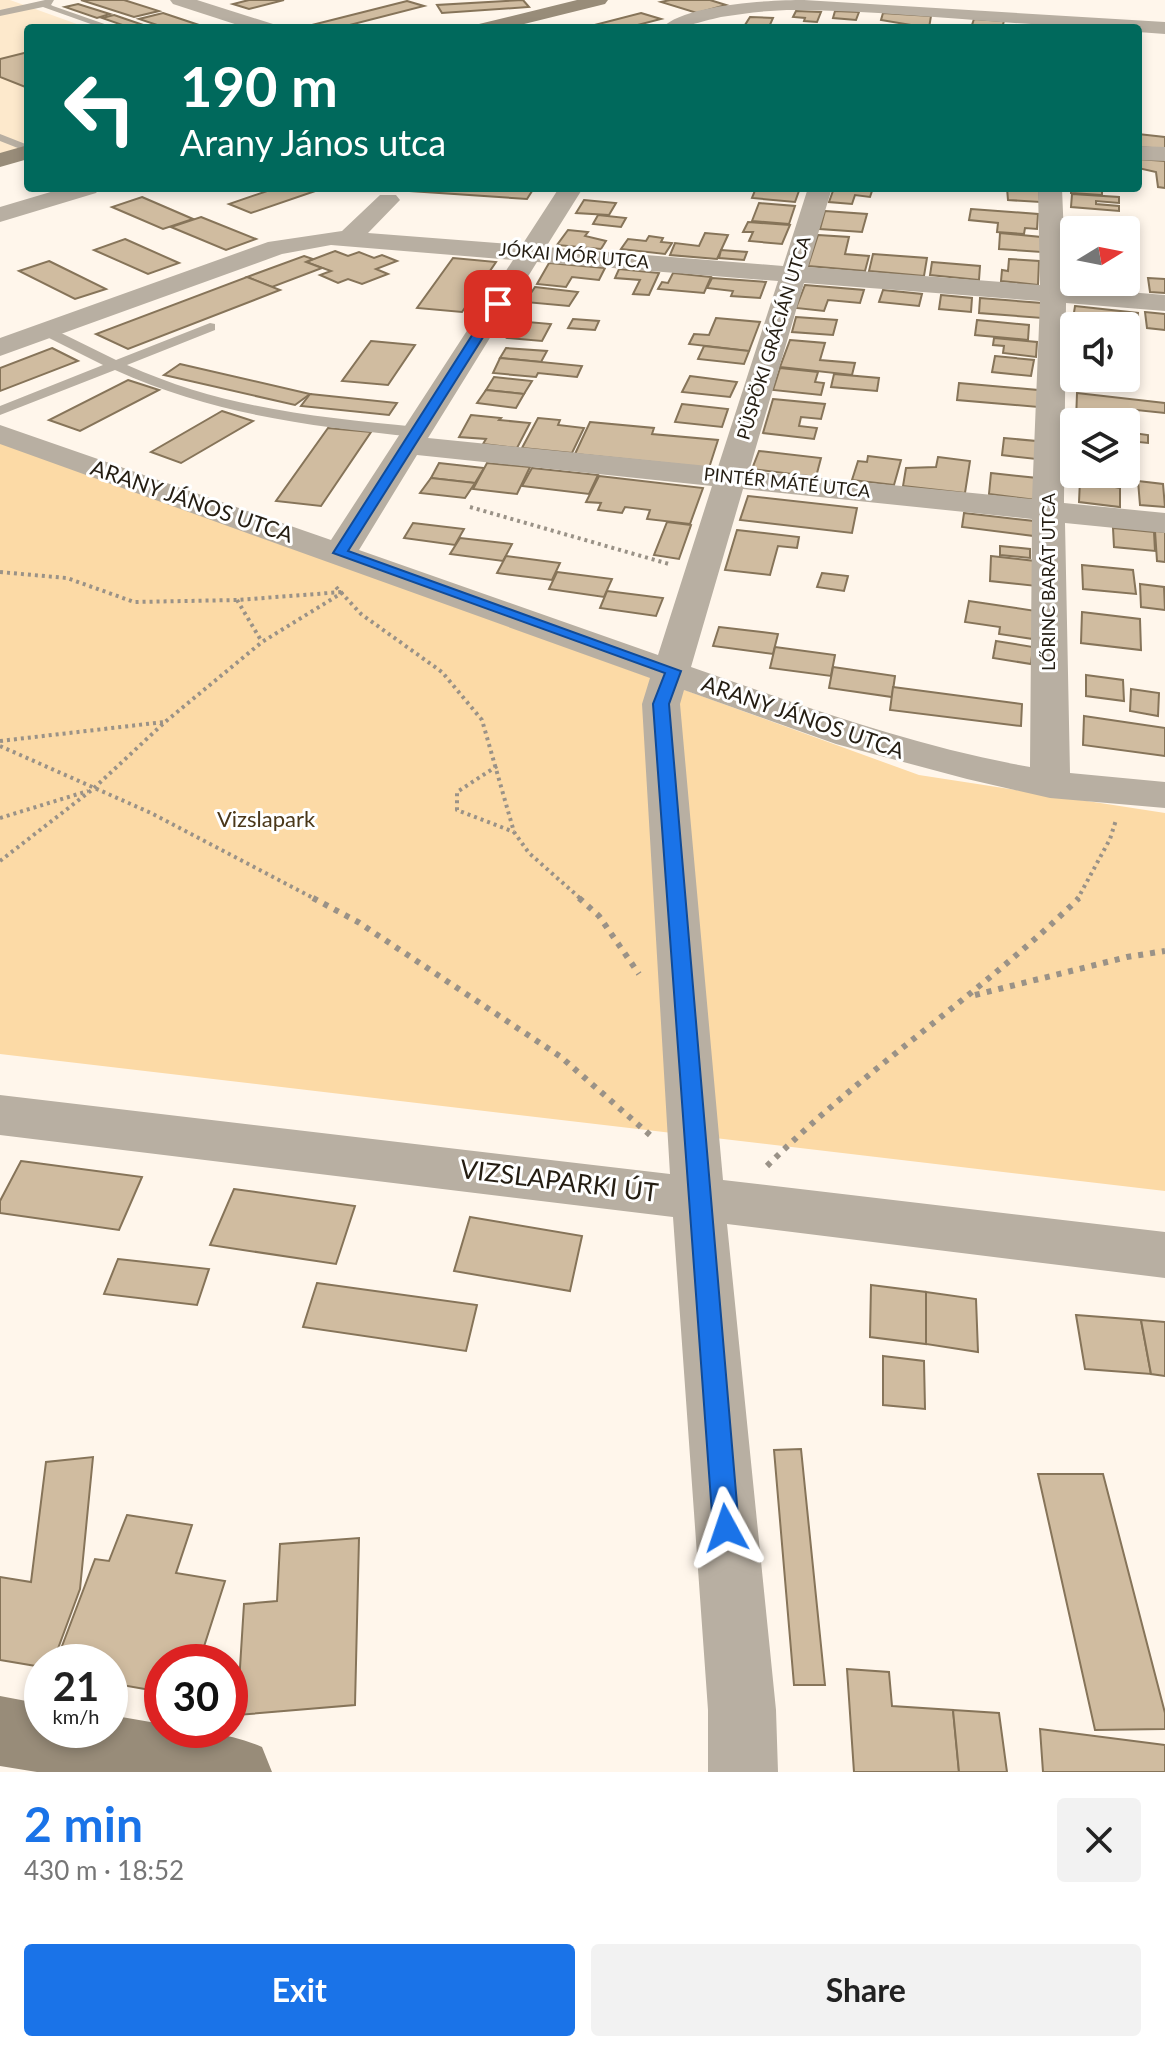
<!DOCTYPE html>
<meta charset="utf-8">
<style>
:root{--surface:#fff;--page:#f2f2f2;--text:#222;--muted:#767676;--accent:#1a73e8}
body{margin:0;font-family:Lato,sans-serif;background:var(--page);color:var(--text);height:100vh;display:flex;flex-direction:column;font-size:30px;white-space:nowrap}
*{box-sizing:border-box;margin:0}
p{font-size:26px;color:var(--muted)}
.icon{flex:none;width:44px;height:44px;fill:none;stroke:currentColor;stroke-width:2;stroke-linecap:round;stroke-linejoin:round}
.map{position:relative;height:1772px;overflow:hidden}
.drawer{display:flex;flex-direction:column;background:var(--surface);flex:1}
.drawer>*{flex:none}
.banner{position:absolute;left:24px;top:24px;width:1118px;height:168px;border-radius:8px;box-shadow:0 4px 12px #0003;background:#00695c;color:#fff;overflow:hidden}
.needle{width:52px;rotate:80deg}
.tools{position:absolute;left:1060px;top:216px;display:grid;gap:16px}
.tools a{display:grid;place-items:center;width:80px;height:80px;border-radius:8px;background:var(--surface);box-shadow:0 4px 12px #0003;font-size:40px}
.speed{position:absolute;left:24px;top:1644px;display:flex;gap:16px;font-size:40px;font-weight:700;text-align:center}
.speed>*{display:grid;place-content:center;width:104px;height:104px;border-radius:50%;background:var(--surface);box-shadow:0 4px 12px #0003;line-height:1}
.speed small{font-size:20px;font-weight:400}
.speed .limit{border:12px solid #d22;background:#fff;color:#111}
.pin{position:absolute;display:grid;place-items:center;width:68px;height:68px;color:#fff;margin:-34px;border-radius:16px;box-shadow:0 4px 12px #0006}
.me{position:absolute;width:88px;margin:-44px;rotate:355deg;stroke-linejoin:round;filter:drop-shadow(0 0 6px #0008)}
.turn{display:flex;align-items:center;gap:28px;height:168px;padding:0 24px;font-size:36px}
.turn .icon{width:104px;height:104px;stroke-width:2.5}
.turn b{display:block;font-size:56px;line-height:68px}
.round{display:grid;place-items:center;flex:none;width:84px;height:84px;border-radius:8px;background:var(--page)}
.summary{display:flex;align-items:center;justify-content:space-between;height:136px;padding:0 24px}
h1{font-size:48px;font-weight:700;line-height:60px;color:var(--accent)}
.primary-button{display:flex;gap:16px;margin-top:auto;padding:16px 24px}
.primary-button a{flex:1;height:92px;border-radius:8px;background:var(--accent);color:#fff;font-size:32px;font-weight:700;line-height:92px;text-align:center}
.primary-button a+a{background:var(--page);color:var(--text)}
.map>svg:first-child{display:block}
.built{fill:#fde9cc}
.green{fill:#fcdaa6}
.building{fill:#d0bca0;stroke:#867459;stroke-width:2}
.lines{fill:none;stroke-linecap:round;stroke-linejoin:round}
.path-far1{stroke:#9a9287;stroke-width:4;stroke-dasharray:3 4;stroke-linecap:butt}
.path{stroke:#9a9287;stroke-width:6;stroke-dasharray:5 7;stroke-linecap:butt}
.lane{fill:#b8afa2;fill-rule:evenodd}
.street{fill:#b8afa2;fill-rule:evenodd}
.secondary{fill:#988c79;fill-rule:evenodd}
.route{fill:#1a73e8;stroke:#114b97;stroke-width:2}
.labels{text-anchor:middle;stroke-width:6;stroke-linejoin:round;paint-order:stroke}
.far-street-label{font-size:18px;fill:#241d12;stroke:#fff}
.street-label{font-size:22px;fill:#241d12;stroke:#fff}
.park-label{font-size:22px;fill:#4a3719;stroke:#fff}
.near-street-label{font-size:26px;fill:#241d12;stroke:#fff}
</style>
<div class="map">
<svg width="1165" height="1772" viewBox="0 0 1165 1772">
<rect width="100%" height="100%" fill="#fff6eb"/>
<polygon class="built" points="0,0 10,0 88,28 28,28 28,149 0,157"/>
<polygon class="green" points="0,442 919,775 1165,813 1165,1191 0,1054"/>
<g class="building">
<polygon points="81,0 124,0 159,11 134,17"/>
<polygon points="249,0 284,0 249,9 233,4"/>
<polygon points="523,0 529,7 442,13 437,5"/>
<polygon points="670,0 710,0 726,5 697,13 661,2"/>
<polygon points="407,1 424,6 338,28 308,26"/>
<polygon points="78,4 110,14 97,18 65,7"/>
<polygon points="796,11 821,12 817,22 804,21 805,18 793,17"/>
<polygon points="835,11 859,12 856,20 833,18"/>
<polygon points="163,13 208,28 166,28 139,19"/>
<polygon points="641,13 661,19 626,28 583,28"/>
<polygon points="883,13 931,16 929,28 881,20"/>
<polygon points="114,15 152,28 131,28 102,18"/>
<polygon points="750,17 773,18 769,27 745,25"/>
<polygon points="974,19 1004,21 1002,28 979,28 972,25"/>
<polygon points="28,52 28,88 0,77 0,59"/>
<polygon points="1138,134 1165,137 1165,149 1138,147"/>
<polygon points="1138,159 1165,161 1165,188 1158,187 1156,172 1138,168"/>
<polygon points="276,188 324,188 251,213 229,204"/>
<polygon points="413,188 534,188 527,199 411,191"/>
<polygon points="756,188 800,188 795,202 752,198"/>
<polygon points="834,188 873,188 870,197 855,195 852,204 829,202"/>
<polygon points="1007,188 1039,189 1040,202 1008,200"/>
<polygon points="1071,188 1102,188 1102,195 1071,193"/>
<polygon points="1072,194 1119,197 1119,203 1096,201 1096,204 1119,206 1119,211 1071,207"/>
<polygon points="142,197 193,219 163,229 112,207"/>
<polygon points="584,200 616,203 609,215 576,213"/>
<polygon points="759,203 795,206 789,224 752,221"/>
<polygon points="971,209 1038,214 1037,229 1025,228 1024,234 997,232 998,223 969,220"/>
<polygon points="825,211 867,214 862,232 820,229"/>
<polygon points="598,215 626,218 621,227 593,224"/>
<polygon points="201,217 256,239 226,250 171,227"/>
<polygon points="1071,217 1134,223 1134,231 1070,230"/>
<polygon points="748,222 790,225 782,244 749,241 753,232 743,232"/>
<polygon points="568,230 588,232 585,236 606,241 601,249 557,245"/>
<polygon points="705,233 728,235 717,259 670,255 675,243 699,246"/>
<polygon points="1000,233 1041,237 1041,252 999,249"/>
<polygon points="818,235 849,237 845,254 869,256 865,271 808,266"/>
<polygon points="649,236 663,238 661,242 672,243 665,254 621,249 628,239 646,241"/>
<polygon points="125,239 179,263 148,274 94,250"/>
<polygon points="721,250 747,252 744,260 719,258"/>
<polygon points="335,251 348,256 359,252 374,258 382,255 397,261 376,269 388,274 362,284 348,279 338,283 320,275 331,271 306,262"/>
<polygon points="873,254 927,258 924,276 869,271"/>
<polygon points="304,256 313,259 306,262 322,268 272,287 247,277"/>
<polygon points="453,258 496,262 462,312 417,308"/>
<polygon points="1009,259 1039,261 1038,285 1001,281 1002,270 1008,271"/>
<polygon points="49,261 106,289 75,299 19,271"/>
<polygon points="932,262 980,266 979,280 930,275"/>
<polygon points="549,263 605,268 599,280 572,277 566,287 537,284"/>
<polygon points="1073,268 1074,282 1126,282 1126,277 1129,277 1130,292 1073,287"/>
<polygon points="619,269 659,273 649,295 633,294 640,280 615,278"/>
<polygon points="673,273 711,277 704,293 658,289 662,282 668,283"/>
<polygon points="247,277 280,290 128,349 96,334"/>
<polygon points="712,278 766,282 760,298 731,296 733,291 707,288"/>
<polygon points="1148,278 1165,279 1165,293 1150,292"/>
<polygon points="805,285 864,290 860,303 828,300 824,311 796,308"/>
<polygon points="535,287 578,292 569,306 525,302"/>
<polygon points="883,290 922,294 919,306 879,302"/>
<polygon points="941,295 972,298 971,312 939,309"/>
<polygon points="980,298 1042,303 1042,318 979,313"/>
<polygon points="1075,306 1138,313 1137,331 1126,329 1126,326 1104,326 1104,323 1073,319"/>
<polygon points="1145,312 1165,314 1165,330 1147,328"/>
<polygon points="796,317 837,320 833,335 792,332"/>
<polygon points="716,318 760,322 749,351 689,344 694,334 709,335"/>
<polygon points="573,319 599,321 595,330 568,328"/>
<polygon points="977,320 1029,325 1028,340 975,335"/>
<polygon points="516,321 551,324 542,341 507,338"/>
<polygon points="994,338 1037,342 1036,357 1003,353 1004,346 993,345"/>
<polygon points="790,340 825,343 820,360 855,363 852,375 780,367"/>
<polygon points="371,341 415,345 388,385 342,381"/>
<polygon points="704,346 749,351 744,364 698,359"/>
<polygon points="52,348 78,361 0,391 0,368"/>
<polygon points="506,348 547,351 541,362 500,358"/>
<polygon points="995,356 1034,360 1031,376 992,372"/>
<polygon points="500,358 582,366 577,377 538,373 536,377 493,373"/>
<polygon points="180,364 310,394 295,405 164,375"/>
<polygon points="780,368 818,372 815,382 824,383 821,395 773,390"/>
<polygon points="1126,373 1131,373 1130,381 1115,379 1114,391 1076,387 1077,378 1126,378"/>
<polygon points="834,374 879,378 877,391 831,387"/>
<polygon points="690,376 737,382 730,397 682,392"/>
<polygon points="494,377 532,381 524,394 486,390"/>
<polygon points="128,380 159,390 80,431 49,420"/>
<polygon points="959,383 1038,390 1038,407 957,400"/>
<polygon points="486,390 524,394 516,408 477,403"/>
<polygon points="1077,393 1165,403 1165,413 1127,409 1127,417 1112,416 1112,422 1076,421"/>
<polygon points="310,394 397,403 389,415 301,406"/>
<polygon points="773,399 825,404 821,419 801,417 799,426 817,428 814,439 763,433"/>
<polygon points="682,404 728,409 722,427 675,422"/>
<polygon points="222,411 253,421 181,463 151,452"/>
<polygon points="471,415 501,418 499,420 530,423 517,448 483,444 486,439 459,437"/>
<polygon points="538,418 560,420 558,425 584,428 572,453 522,448"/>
<polygon points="590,422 654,428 652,434 718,440 709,468 575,454"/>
<polygon points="328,428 371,432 321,506 276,501"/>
<polygon points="1126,432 1148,435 1148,443 1129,441 1128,460"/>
<polygon points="1004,438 1036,441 1036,459 1002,455"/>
<polygon points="759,451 821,458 816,477 752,469"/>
<polygon points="868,456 901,460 894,485 852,480 858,461 867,462"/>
<polygon points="938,457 970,461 965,493 903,486 906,468 936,467"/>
<polygon points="439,463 484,468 475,483 431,478"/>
<polygon points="487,463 530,467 517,494 473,489"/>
<polygon points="532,468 598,475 589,494 522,486"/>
<polygon points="991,473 1037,478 1036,500 989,494"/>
<polygon points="1082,474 1113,474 1113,483 1081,480"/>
<polygon points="599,476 703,488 690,524 647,519 650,510 625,507 622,513 598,510 601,503 586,502"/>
<polygon points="431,478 475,483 465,498 420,493"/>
<polygon points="1080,480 1120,488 1120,507 1079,502"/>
<polygon points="1138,481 1163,484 1165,507 1140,505"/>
<polygon points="748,496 857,508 852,533 740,520"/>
<polygon points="964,513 1034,521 1034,536 962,527"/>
<polygon points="667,522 691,525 679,559 654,555"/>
<polygon points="413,523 464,529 455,545 404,538"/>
<polygon points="1113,528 1154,532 1155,551 1114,547"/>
<polygon points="737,530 799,537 797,548 778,546 770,575 725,570"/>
<polygon points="1155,531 1165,532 1165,562 1157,561"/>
<polygon points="460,538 512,544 503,561 450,554"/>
<polygon points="1000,546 1030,549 1030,558 1000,555"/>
<polygon points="506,556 560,563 552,580 497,573"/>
<polygon points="991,556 1035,561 1036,586 990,581"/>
<polygon points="1082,565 1133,570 1136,594 1083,589"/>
<polygon points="557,572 612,579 604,597 549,589"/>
<polygon points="822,573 848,576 844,591 817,587"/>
<polygon points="1140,584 1164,587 1165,610 1141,607"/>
<polygon points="607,591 663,598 656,616 600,608"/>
<polygon points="969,601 1036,611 1033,639 999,634 1000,627 965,622"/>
<polygon points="1082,612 1140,619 1141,650 1081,643"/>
<polygon points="719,627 778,634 773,654 713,646"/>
<polygon points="996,641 1033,647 1031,664 993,658"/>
<polygon points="775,647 835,655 831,676 770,668"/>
<polygon points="833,667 895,676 892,697 829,688"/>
<polygon points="1086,675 1123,680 1124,701 1086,696"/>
<polygon points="893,687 1022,704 1021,726 890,710"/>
<polygon points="1131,689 1159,693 1158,716 1130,711"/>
<polygon points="1084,716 1165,728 1165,756 1083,745"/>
<polygon points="21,1161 142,1177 119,1230 0,1213 0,1201"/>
<polygon points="234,1189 355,1206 336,1264 210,1245"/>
<polygon points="470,1217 582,1236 570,1291 454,1271"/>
<polygon points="118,1259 209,1269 197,1305 104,1294"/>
<polygon points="317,1283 477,1305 466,1351 303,1327"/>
<polygon points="871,1285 926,1292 926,1344 870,1337"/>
<polygon points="926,1292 976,1299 978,1352 926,1344"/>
<polygon points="1076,1315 1141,1320 1151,1374 1085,1369"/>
<polygon points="1141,1320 1165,1322 1165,1376 1151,1374"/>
<polygon points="883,1356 924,1361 925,1409 883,1405"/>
<polygon points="801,1449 825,1685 794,1685 774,1450"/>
<polygon points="93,1457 80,1589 53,1662 42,1662 42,1667 0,1660 0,1577 31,1582 46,1462"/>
<polygon points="1038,1474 1103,1474 1165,1713 1165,1729 1095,1730"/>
<polygon points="127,1515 192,1525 176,1573 225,1581 199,1662 162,1662 162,1692 110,1683 110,1662 56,1662 95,1559 109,1561"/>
<polygon points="359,1538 355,1705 237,1715 244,1604 277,1601 280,1544"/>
<polygon points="847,1669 889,1672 892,1706 953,1710 959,1772 854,1772"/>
<polygon points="953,1710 999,1713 1007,1772 959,1772"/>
<polygon points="1040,1729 1165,1745 1165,1772 1043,1772"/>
</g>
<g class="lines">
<g class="path-far1">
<polyline points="470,507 669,564"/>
<polyline points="0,572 67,578 134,602 237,600 342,592"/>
<polyline points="336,587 361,614 442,672 482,720 514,832 529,853 582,900"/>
<polyline points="237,600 262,642"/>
<polyline points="0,741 164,722"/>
<polyline points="0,746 151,813 317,900"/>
<polyline points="497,766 457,792 457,810 514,832"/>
<polyline points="0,818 88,791"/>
<polyline points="0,861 93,789 165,722 262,642 345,591"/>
<polyline points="1077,900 1110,839 1116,820"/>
</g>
<g class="path">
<polyline points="313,898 358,922 561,1057 650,1135"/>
<polyline points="579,898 599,916 639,974"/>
<polyline points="975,995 1127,957 1165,951"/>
<path d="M767,1166C864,1069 981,994 1079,898"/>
</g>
<g class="lane">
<polygon points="45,0 54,0 51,5 53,6 116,28 102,28 43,7 0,16 0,10"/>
<polygon points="0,134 28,145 28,152 0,141"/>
<path d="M210,323L215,324V330L127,365C223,408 314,417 417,427L425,432L417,437C309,426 215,415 115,370L0,415V406L103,365L41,334V328H51L116,360Z"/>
</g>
<g class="street">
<polygon points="170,0 197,0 273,24 275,28 247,28 173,4"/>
<path d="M804,0L1165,22V34L1138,32V28C1023,28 909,11 795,10C770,10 745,13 721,17C698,22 686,28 662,28C684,4 771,0 804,0Z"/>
<polygon points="1138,146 1165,147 1165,161 1138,160"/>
<polygon points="64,188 100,188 96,193 0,222 0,207"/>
<path d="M559,188H583L546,247L783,266L808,188H832L808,267L1040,285L1038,188H1062L1066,287L1165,295V311L1066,303L1064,499V503L1165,513V533L1065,523L1070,773L1165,782V808L1050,798L967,779L836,744L684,690L680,704L723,1180L1165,1232V1278L727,1224L776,1710L778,1772H708V1710L673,1217L0,1135V1095L670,1174L642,704L650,678L0,444V425L331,540L513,260L331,245L282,254L0,356V338L268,242L342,231L380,195H396L400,200L368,233L522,245ZM537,262L778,281L718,467L428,438ZM804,283L1040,301L1032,499L749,471ZM417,455L712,486L658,655L359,550ZM743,489L1032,519L1030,767C913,746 803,706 691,667Z"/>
</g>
<g class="secondary">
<polygon points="577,0 608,0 605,4 508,28 477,28 479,24"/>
<polygon points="28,145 28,159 0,167 0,153"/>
<path d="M0,1696L42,1704V1730H110V1715L162,1724V1730C198,1730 229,1733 262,1747L272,1772H37L0,1766Z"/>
</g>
</g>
<polygon class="route" points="498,300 504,304 348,551 681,671 669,704 739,1528 736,1537 726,1541 717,1537 713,1528 653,704 665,673 333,553 492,304"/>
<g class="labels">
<g class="far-street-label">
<text transform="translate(574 256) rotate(5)" y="6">JÓKAI MÓR UTCA</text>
<text transform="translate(774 338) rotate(-73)" y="6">PÜSPÖKI GRÁCIÁN UTCA</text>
<text transform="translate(787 483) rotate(6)" y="6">PINTÉR MÁTÉ UTCA</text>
<text transform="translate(1049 582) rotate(-90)" y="6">LŐRINC BARÁT UTCA</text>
</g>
<g class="street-label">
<text transform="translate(192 501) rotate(19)" y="8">ARANY JÁNOS UTCA</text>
<text transform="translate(803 717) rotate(19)" y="8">ARANY JÁNOS UTCA</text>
</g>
<g class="park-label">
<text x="266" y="827">Vizslapark</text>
</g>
<g class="near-street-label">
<text transform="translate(559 1181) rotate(7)" y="9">VIZSLAPARKI ÚT</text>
</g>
</g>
</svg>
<div class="tools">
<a><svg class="needle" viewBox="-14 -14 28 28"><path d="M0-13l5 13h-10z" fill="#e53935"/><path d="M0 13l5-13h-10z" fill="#767676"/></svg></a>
<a><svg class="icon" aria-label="sound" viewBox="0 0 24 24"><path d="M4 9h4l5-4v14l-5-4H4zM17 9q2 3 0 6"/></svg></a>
<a><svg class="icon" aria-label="layers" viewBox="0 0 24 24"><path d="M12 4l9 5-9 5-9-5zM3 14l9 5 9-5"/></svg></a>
</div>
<div class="speed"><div>21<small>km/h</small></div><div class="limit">30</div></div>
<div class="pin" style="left:498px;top:304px;background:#d93025"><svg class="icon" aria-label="arrive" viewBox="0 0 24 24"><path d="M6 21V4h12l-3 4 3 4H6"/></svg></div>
<svg class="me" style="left:726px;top:1528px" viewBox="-20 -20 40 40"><path d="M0-17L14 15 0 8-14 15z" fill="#1a73e8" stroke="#fff" stroke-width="4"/></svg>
<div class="banner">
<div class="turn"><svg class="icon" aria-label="left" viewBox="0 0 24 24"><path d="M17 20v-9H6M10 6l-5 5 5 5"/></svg><div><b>190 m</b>Arany János utca</div></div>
</div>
</div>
<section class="drawer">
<div class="summary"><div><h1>2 min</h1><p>430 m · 18:52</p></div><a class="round"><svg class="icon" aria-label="close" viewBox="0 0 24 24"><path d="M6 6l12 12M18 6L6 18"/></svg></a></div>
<div class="primary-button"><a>Exit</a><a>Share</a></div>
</section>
